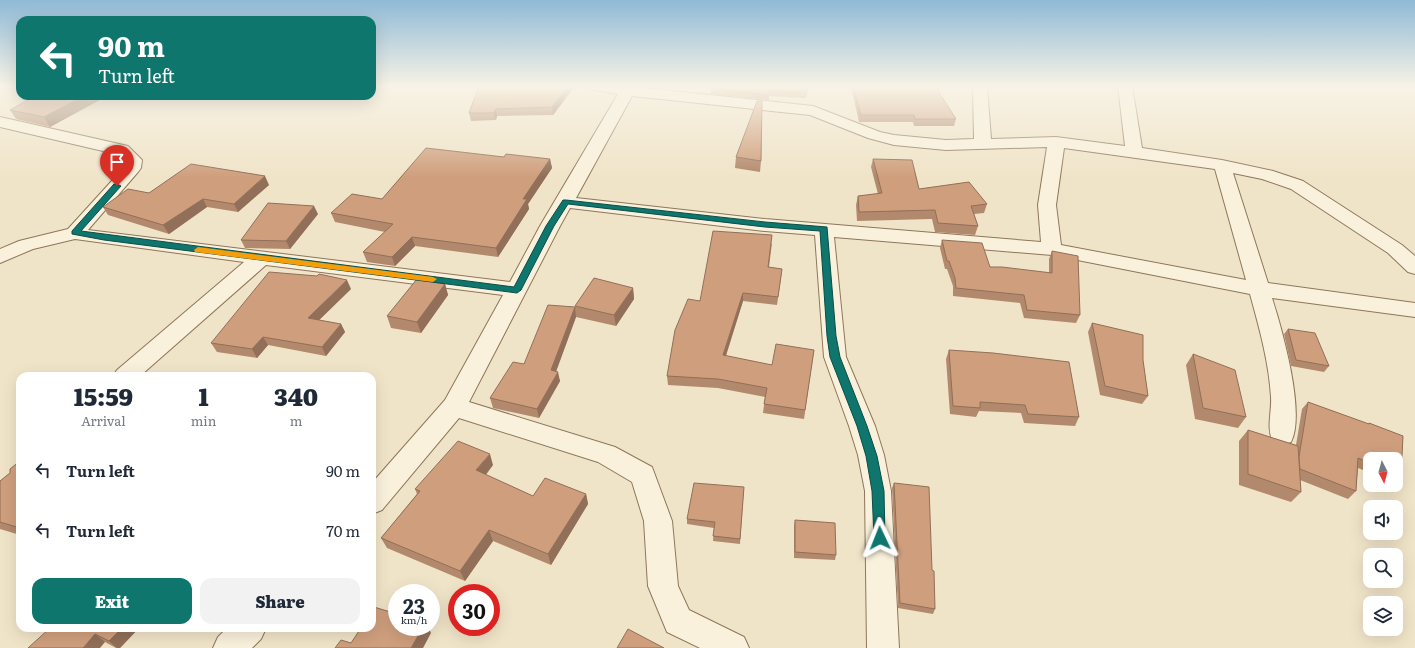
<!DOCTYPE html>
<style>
:root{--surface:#fff;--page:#f2f2f3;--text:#1f2937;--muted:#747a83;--accent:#0f766e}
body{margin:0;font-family:Literata,serif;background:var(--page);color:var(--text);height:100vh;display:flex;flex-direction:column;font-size:15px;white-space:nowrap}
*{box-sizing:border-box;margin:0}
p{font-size:13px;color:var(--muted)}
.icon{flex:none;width:22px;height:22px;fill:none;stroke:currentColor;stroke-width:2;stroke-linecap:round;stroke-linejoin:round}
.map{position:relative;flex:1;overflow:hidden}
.details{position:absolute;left:16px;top:372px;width:360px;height:260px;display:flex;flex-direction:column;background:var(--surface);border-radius:12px;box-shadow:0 4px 16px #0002}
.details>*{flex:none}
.guide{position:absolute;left:16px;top:16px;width:360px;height:84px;border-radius:12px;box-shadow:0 4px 16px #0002;background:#0f766e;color:#fff;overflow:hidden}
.needle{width:26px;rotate:174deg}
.fabs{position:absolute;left:1363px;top:452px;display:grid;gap:8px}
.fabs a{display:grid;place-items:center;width:40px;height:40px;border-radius:8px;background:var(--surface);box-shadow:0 4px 16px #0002;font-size:20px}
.speed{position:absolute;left:388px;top:584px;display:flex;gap:8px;font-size:20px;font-weight:700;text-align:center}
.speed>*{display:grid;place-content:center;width:52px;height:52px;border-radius:50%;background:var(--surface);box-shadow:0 4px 16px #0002;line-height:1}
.speed small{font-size:10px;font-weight:400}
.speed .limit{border:6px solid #d22;background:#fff;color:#111}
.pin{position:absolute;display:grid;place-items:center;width:34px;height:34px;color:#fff;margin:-41px -17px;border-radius:50% 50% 50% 0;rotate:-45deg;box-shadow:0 0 4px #0007}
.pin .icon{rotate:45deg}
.me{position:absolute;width:44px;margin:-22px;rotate:358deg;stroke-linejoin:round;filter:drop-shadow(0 0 3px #0008)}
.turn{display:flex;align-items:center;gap:14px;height:84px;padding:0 16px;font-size:18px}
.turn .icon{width:52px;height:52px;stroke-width:2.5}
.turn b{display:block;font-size:28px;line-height:34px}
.eta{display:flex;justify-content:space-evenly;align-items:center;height:68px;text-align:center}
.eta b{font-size:24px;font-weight:800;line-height:28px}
.button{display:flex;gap:8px;margin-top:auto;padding:8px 16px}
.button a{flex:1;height:46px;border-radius:12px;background:var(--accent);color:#fff;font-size:16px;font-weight:800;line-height:46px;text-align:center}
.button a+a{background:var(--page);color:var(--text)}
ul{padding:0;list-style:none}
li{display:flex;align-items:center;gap:12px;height:60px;padding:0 16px}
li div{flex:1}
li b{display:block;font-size:15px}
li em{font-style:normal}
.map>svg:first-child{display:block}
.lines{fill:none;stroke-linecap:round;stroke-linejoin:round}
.street-casing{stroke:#8d765c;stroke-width:2}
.street{fill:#faf1dc;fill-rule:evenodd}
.wall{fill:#b2896c}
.shaded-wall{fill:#916f58}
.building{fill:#cf9f7d;stroke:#916f58}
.route{fill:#0f766e;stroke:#0a4d48}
.slow{fill:#f59e0b}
</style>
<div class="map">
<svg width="1415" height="648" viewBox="0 0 1415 648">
<rect width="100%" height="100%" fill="#f0e4c8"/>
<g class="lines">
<defs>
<g id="street">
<path d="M587,86H625L813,106L880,132L894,135L946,140L974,139L973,86H987L991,139L1056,137L1125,146L1118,86H1132L1142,148L1222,160L1273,171L1303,181L1402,245L1415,256V274L1408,272L1388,253L1291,189L1262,179L1233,173L1268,283L1415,303V317L1272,298C1282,329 1306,413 1291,442L1282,445L1273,442C1266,428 1272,412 1271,397C1269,362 1259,327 1250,294L1052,255L834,237L846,357L875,426L884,455L891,491L899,648H867L865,491L858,455L849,426L824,357L815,235L765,231L570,208L560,226L469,402L615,447L652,467L672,521L678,586L689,610L744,637L749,648H700L667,632L648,586L644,521L632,482L598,462L459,418L382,510L372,514V483L445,400L503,295L266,265L140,376H113L117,370L244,262L75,239L33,249L0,263V249L19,241L68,229L119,173L123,167L124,161L116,154L0,127V117L128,146L142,160L141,168L138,172L88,230L510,282L540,226L618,94L589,89ZM632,96L810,115L868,138L894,145L946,150L1047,147L1038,205L1041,242L765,219L576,198ZM1064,148L1215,169L1246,280L1061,245L1056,205Z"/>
<polygon points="227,628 266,628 261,639 252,648 213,648 218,637"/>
</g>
</defs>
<use href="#street" class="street-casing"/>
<use href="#street" class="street"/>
</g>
<g class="wall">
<polygon points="575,86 553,115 497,116 496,120 471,121 469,113"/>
<polygon points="851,86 937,86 940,94 956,119 954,126 914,126 913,122 859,122"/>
<polygon points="711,88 807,93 806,98 769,96 769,100 711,94"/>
<polygon points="35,96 107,96 50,127 16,119 10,110"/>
<polygon points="504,157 550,159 552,168 528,204 529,209 498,257 415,246 395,266 367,262 363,252 385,232 335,222 331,213 382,199"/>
<polygon points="736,157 761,161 760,172 735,168"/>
<polygon points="873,159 919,189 987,204 984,213 974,214 978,226 975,235 935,232 932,219 857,221 856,205 858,196 878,194 871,167"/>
<polygon points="269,185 238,212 207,207 169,234 108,215 103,207 149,193"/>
<polygon points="318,214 290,249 245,248 241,240"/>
<polygon points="942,240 990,267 1049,273 1049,259 1052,251 1080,315 1076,323 1024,318 1020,303 953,296 953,286 947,269 945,269 940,248"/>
<polygon points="772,243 769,267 782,269 781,278 777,305 743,301 726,356 772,365 814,350 804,419 763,413 765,397 718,388 668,385 667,376 700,301"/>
<polygon points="445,284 448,295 421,333 391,328 387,316"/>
<polygon points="633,288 634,299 616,326 576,317 556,371 560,381 539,418 493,408 490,398 524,364 575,307 575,306"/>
<polygon points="351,289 319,320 341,324 345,332 326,356 268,345 257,358 217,352 211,343"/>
<polygon points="1092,323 1143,360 1148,396 1142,404 1100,395 1088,332"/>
<polygon points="1288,329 1329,366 1324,372 1291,366 1284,334"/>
<polygon points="949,350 1079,417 1075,426 1024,423 1021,413 979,411 976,417 950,414 946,359"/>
<polygon points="1193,354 1246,417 1238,428 1195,419 1186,365"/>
<polygon points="1308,402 1368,424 1369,423 1403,436 1401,475 1396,479 1396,459 1370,459 1370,473 1358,468 1356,491 1348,499 1300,480 1301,492 1291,502 1239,485 1239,441 1248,430 1296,445 1302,409"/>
<polygon points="20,461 20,535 0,529 0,481 10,473"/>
<polygon points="493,465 486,475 533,496 586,494 588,504 551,565 493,541 465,581 387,548 381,538 417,494 415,489"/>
<polygon points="894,483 932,570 935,609 933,614 898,608 892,488"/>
<polygon points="744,487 740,544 713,541 714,528 687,524 687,519"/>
<polygon points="795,520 836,555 835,560 794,558 794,526"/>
<polygon points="50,628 139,628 120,648 116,648 105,642"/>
</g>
<g class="shaded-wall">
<polygon points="568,86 575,86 553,115 552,107"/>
<polygon points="84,96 107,96 50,127 44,117"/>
<polygon points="496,109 497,116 496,120 494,113"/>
<polygon points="550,159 552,168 528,204 529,209 498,257 496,248 523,199"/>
<polygon points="265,176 269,185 238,212 234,204"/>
<polygon points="203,199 207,207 169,234 163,225"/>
<polygon points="314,206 318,214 290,249 286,241"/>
<polygon points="412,237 415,246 395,266 392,257"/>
<polygon points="347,280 351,289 312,327 308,318"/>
<polygon points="445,284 448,295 421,333 417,322"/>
<polygon points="633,288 634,299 616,326 614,315"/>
<polygon points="743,293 743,301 723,364 723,355"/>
<polygon points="575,307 576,317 553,380 551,370"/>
<polygon points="341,324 345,332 326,356 322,347"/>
<polygon points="263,337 268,345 257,358 252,349"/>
<polygon points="558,372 560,381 539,418 537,409"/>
<polygon points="490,454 493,465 480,481 476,470"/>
<polygon points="586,494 588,504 551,565 548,554"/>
<polygon points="489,530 493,541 465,581 460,571"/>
<polygon points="423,627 428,627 431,633 423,648 411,648"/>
<polygon points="122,628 139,628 120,648 117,648 109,641"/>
<polygon points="95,634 105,642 100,648 83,648"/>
</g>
<g class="building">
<polygon points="479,86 568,86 552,107 496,109 494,113 469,113"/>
<polygon points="711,86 807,86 807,93 769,91 769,95 711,88"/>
<polygon points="853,86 937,86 940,94 956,119 915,119 914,115 861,115"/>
<polygon points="35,96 84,96 44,117 10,110"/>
<polygon points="757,101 762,101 761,161 736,157"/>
<polygon points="426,148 504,157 506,154 550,159 523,199 527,199 496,248 412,237 392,257 363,252 393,224 331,213 352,194 382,199"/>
<polygon points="873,159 912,160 919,189 969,182 987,204 971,206 978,226 938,223 935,210 859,212 858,196 882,193"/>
<polygon points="191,164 265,176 234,204 203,199 163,225 103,207 128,189 149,193"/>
<polygon points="268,203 314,206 286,241 241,240"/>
<polygon points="713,231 772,235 768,267 782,269 778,297 743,293 723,355 772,365 776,344 814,350 805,410 764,404 767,388 718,379 667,376 675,330 688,299 700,301"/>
<polygon points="942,240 982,243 990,267 1002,267 1052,273 1052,251 1078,256 1080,315 1027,310 1024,295 956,288 955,278 949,261 947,261"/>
<polygon points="269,272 317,276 319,274 347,280 308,318 341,324 322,347 263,337 252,349 211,343"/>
<polygon points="594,278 633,288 614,315 575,306"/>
<polygon points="417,279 445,284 417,322 387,316"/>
<polygon points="548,305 575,307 551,370 558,372 537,409 490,398 513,362 524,364"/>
<polygon points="1092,323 1143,335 1143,360 1148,396 1105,386"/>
<polygon points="1288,329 1315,333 1329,366 1296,360"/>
<polygon points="949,350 993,353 1069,362 1079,417 1028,414 1025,405 980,402 980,408 953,406"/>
<polygon points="1193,354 1235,370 1246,417 1203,408"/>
<polygon points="1308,402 1369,424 1369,423 1403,436 1401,475 1396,473 1396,459 1370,459 1370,463 1358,458 1356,491 1300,469 1299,457"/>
<polygon points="1248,430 1298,446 1301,492 1248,474"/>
<polygon points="458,441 490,454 476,470 533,496 545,478 586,494 548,554 489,530 460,571 381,538 420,491 415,489"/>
<polygon points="20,461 20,528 0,522 0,481 10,473 10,469"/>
<polygon points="694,483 744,487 740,539 713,536 715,522 687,519"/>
<polygon points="894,483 929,487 932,570 934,571 935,609 900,603"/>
<polygon points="795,520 835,523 836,555 795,552"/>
<polygon points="374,607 397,614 397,627 423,627 411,648 335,648 341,640 351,643 361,628 372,628 372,610"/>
<polygon points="50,628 122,628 109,641 95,634 83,648 28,648"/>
<polygon points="628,629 664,648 617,648"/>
</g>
<linearGradient id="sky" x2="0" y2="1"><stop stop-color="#8fbad6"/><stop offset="0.49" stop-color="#f8f3e6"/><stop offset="1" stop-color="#f8f3e6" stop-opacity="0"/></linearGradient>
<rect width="1415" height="177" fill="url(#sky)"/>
<polygon class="route" points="114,184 117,184 121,186 81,231 514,287 546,226 563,200 566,200 765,222 827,227 836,336 840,357 867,426 877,456 884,491 885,538 884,542 880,543 875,542 874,538 872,491 866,456 857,426 830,357 827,336 820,231 765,227 568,204 554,226 521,290 517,293 104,240 72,234 72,231"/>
<polygon class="slow" points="198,247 433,277 437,279 433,282 195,252 194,250"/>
</svg>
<div class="fabs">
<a><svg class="needle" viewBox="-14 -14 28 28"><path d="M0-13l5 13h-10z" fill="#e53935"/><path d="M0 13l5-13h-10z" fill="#747a83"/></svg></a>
<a><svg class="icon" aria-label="sound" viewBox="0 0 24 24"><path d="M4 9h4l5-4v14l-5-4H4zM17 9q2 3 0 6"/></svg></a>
<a><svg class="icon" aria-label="search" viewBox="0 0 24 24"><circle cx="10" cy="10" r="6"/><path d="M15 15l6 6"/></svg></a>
<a><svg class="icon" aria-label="layers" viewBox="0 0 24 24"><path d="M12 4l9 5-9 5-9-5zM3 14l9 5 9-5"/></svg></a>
</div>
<div class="speed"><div>23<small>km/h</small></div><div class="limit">30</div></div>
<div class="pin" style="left:117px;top:186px;background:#d93025"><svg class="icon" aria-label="arrive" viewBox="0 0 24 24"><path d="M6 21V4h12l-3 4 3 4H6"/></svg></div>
<svg class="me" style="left:880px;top:538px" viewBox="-20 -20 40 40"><path d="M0-17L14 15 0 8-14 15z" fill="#0f766e" stroke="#fff" stroke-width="4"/></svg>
<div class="guide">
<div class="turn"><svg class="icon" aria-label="left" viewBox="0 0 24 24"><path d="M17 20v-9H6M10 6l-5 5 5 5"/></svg><div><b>90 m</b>Turn left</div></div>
</div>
<section class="details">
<div class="eta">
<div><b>15:59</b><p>Arrival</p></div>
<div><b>1</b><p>min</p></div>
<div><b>340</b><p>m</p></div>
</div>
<ul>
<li><svg class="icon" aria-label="left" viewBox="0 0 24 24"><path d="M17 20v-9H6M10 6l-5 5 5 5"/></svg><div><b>Turn left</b></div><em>90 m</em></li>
<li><svg class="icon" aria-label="left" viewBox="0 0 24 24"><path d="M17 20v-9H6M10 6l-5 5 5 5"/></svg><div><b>Turn left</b></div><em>70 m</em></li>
</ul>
<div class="button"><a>Exit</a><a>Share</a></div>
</section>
</div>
